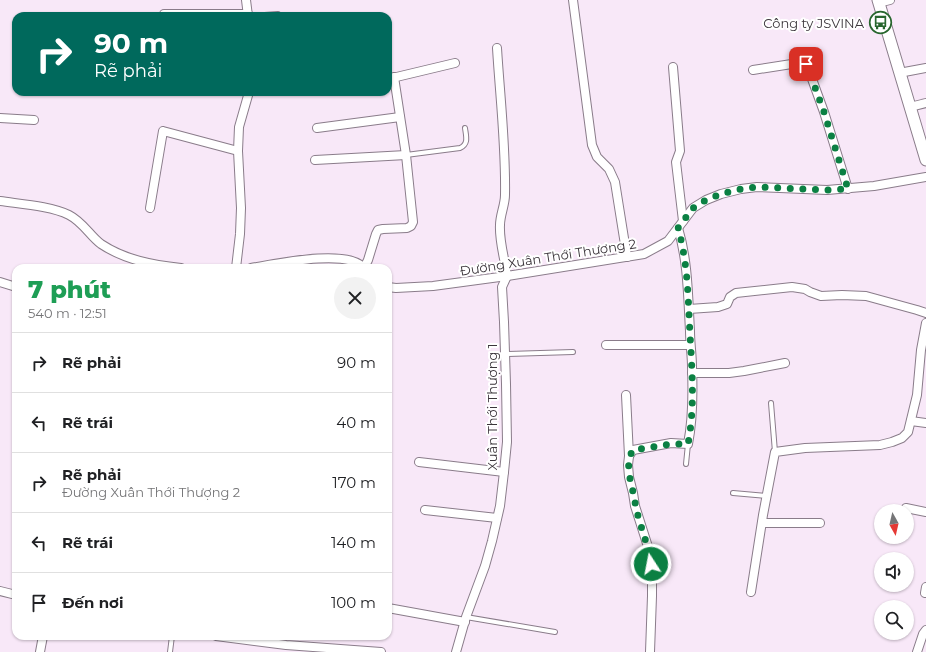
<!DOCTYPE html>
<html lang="vi">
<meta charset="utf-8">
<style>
:root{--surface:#fff;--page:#f2f2f2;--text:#202124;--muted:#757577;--line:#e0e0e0}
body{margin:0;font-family:Montserrat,sans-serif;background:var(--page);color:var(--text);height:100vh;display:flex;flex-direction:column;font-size:15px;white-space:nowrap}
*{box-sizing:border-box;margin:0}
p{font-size:13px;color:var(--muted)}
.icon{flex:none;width:22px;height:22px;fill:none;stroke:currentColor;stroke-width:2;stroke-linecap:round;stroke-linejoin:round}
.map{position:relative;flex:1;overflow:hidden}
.sheet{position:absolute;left:12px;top:264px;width:380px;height:376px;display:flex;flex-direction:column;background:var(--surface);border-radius:12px;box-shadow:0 1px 3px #0004}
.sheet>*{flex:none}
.guide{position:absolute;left:12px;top:12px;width:380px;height:84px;border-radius:12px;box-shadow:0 1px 3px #0004;background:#00695c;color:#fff;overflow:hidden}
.needle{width:26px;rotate:172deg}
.tools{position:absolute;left:874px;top:504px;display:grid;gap:8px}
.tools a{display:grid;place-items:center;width:40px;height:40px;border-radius:50%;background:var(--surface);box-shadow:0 1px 3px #0004;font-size:20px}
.pin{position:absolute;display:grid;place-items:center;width:34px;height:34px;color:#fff;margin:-17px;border-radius:8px;box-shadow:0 2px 6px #0006}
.me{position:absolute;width:44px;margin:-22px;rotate:349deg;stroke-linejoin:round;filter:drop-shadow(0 0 3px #0008)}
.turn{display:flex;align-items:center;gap:14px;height:84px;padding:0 16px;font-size:18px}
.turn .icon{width:52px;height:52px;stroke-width:2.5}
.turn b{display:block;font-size:28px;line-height:34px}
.round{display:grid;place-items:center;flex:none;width:42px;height:42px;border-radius:21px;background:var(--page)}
.overview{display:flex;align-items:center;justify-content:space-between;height:68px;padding:0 16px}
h1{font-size:24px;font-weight:800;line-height:30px;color:#1e9e55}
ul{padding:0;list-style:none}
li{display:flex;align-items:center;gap:12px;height:60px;padding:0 16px;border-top:1px solid var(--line)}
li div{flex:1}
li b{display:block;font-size:15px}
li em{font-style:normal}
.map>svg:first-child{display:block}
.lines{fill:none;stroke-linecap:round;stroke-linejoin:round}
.service-casing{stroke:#8a7c8a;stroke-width:6}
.minor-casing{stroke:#8a7c8a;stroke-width:10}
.secondary-casing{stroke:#8a7c8a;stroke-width:13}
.service{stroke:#fff;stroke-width:4}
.minor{stroke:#fff;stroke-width:8}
.secondary{stroke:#fff;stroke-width:11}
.route{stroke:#0b8043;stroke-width:7;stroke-dasharray:0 12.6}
.labels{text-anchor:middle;stroke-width:4;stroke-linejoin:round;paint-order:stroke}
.poi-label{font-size:13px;fill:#3b353b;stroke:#fff;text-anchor:end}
.street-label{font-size:13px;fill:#3b353b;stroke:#fff}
</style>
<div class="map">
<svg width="926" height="652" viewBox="0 0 926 652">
<rect width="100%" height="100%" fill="#f8e8f8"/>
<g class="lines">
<defs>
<g id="service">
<polyline points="252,16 278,14"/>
<path d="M406,155L460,148C469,144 466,136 465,128"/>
<polyline points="505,354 573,352"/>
<polyline points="771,403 775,452"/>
<polyline points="686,464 688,444"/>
<polyline points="733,493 767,496"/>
<polyline points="466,617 555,632"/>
<polyline points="170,652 172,636"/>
</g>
<g id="minor">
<polyline points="246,0 248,16"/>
<polyline points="573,0 592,145 597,157 609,169 615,182 627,257"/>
<polyline points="878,3 890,0"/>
<polyline points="164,14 248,14"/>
<path d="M497,48C500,97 506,146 505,195C505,205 500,215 500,225C499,242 505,259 507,276"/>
<polyline points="673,67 680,151 676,162 683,221"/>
<polyline points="753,70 798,63 803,63 806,64 808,68 824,112 848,189"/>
<polyline points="899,73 926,68"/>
<polyline points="388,79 455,63"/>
<polyline points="910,107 926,103"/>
<polyline points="0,118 34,120"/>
<polyline points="317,128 400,117"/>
<polyline points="315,160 406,155"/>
<path d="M0,201C20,204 51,206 69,215C83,222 90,236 101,244C125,260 153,265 181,268"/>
<polyline points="150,208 163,131 238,151"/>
<polyline points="236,268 240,234 241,208 238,151 239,127 249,92"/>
<path d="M251,268C275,264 348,248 364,268"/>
<polyline points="364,268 368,260 376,234 378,230 383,229 407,228 411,226 413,222 406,155 394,77"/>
<polyline points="0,282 16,287"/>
<polyline points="388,287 396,288 433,286 507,276 644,254 668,241 693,208 706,200 721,194 741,189 757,187 827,190 874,186 926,177"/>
<polyline points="689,309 718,307 727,304 730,297 736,293 792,287 805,289 810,292 821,296 842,295 866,296 917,310 926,313"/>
<polyline points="606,345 690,345"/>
<polyline points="692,373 729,373 744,371 785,363"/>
<polyline points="626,395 629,456"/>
<polyline points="911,421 926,423"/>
<polyline points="419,462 504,472"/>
<polyline points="906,508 926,512"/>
<polyline points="425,510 497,518"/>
<polyline points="762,523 820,523"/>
<polyline points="0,591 16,595"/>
<polyline points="751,592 763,515 775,452 805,448 880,445 892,442 902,438 908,432 917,395 921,350 926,323"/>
<polyline points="925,593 926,587"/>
<polyline points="388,608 465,622"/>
<polyline points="216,636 286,645 381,652"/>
<polyline points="40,652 43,636"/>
<polyline points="456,652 466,617 485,566 492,541 500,506 504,472 507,442 506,384 504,322 502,287 507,276"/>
<path d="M650,652L652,596V575L650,553L635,506L633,493L629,477L628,465L629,456L633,450L671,443L688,444C693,419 693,393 692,367C692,355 690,343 690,331C688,296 688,261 678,228"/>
<polyline points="917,652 923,634 926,630"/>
</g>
<polyline id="secondary" points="878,0 926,160"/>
</defs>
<use href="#service" class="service-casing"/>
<use href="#minor" class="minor-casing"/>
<use href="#secondary" class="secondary-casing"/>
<use href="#service" class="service"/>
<use href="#minor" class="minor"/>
<use href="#secondary" class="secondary"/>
</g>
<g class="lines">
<path class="route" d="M651,564C649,548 643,534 639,519C636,510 635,501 633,492C630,478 625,463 633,450L671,444H688C695,408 692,370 690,334C688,298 688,263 678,228L693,208L706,200L721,194L741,189L757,187L828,190L848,189L824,112L808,68L806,64"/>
</g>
<defs>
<symbol id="bus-ring" viewBox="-11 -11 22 22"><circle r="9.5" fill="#fff" stroke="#28662e" stroke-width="1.5"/><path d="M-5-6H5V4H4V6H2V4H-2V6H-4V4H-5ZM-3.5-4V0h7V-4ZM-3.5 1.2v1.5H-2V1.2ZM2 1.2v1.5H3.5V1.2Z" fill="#28662e"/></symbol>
</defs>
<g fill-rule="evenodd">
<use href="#bus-ring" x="868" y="10" width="25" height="25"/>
</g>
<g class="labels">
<g class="poi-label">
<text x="864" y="28">Công ty JSVINA</text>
</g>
<g class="street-label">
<text transform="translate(548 257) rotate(-9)" y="5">Đường Xuân Thới Thượng 2</text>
<text transform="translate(492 407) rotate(-90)" y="5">Xuân Thới Thượng 1</text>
</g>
</g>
</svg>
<div class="tools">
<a><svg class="needle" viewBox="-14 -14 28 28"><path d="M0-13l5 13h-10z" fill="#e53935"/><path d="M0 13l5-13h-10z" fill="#757577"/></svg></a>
<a><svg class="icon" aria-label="sound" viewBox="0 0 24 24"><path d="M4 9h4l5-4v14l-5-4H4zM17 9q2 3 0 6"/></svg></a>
<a><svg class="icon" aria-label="search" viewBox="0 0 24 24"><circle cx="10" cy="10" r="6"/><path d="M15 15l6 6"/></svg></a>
</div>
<div class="pin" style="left:806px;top:64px;background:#d93025"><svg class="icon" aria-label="arrive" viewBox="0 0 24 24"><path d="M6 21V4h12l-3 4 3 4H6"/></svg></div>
<svg class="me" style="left:651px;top:564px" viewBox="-20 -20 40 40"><circle r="17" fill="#0b8043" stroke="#fff" stroke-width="3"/><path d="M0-11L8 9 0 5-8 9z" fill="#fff"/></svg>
<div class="guide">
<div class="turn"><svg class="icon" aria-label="right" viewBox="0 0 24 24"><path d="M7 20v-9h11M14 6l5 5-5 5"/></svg><div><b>90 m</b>Rẽ phải</div></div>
</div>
<section class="sheet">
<div class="overview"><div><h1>7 phút</h1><p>540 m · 12:51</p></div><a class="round"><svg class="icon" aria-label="close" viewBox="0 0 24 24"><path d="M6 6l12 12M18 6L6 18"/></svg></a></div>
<ul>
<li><svg class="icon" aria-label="right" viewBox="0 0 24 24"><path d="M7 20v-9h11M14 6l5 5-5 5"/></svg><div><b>Rẽ phải</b></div><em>90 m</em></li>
<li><svg class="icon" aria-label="left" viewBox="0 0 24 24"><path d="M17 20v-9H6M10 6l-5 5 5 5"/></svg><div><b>Rẽ trái</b></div><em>40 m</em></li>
<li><svg class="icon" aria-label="right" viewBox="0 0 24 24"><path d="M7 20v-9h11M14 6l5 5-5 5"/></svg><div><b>Rẽ phải</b><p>Đường Xuân Thới Thượng 2</p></div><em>170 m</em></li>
<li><svg class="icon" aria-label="left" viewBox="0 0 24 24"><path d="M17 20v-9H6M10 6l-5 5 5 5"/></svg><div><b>Rẽ trái</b></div><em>140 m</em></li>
<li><svg class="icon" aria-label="arrive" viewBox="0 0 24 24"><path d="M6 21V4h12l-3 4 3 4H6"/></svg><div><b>Đến nơi</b></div><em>100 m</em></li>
</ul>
</section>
</div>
